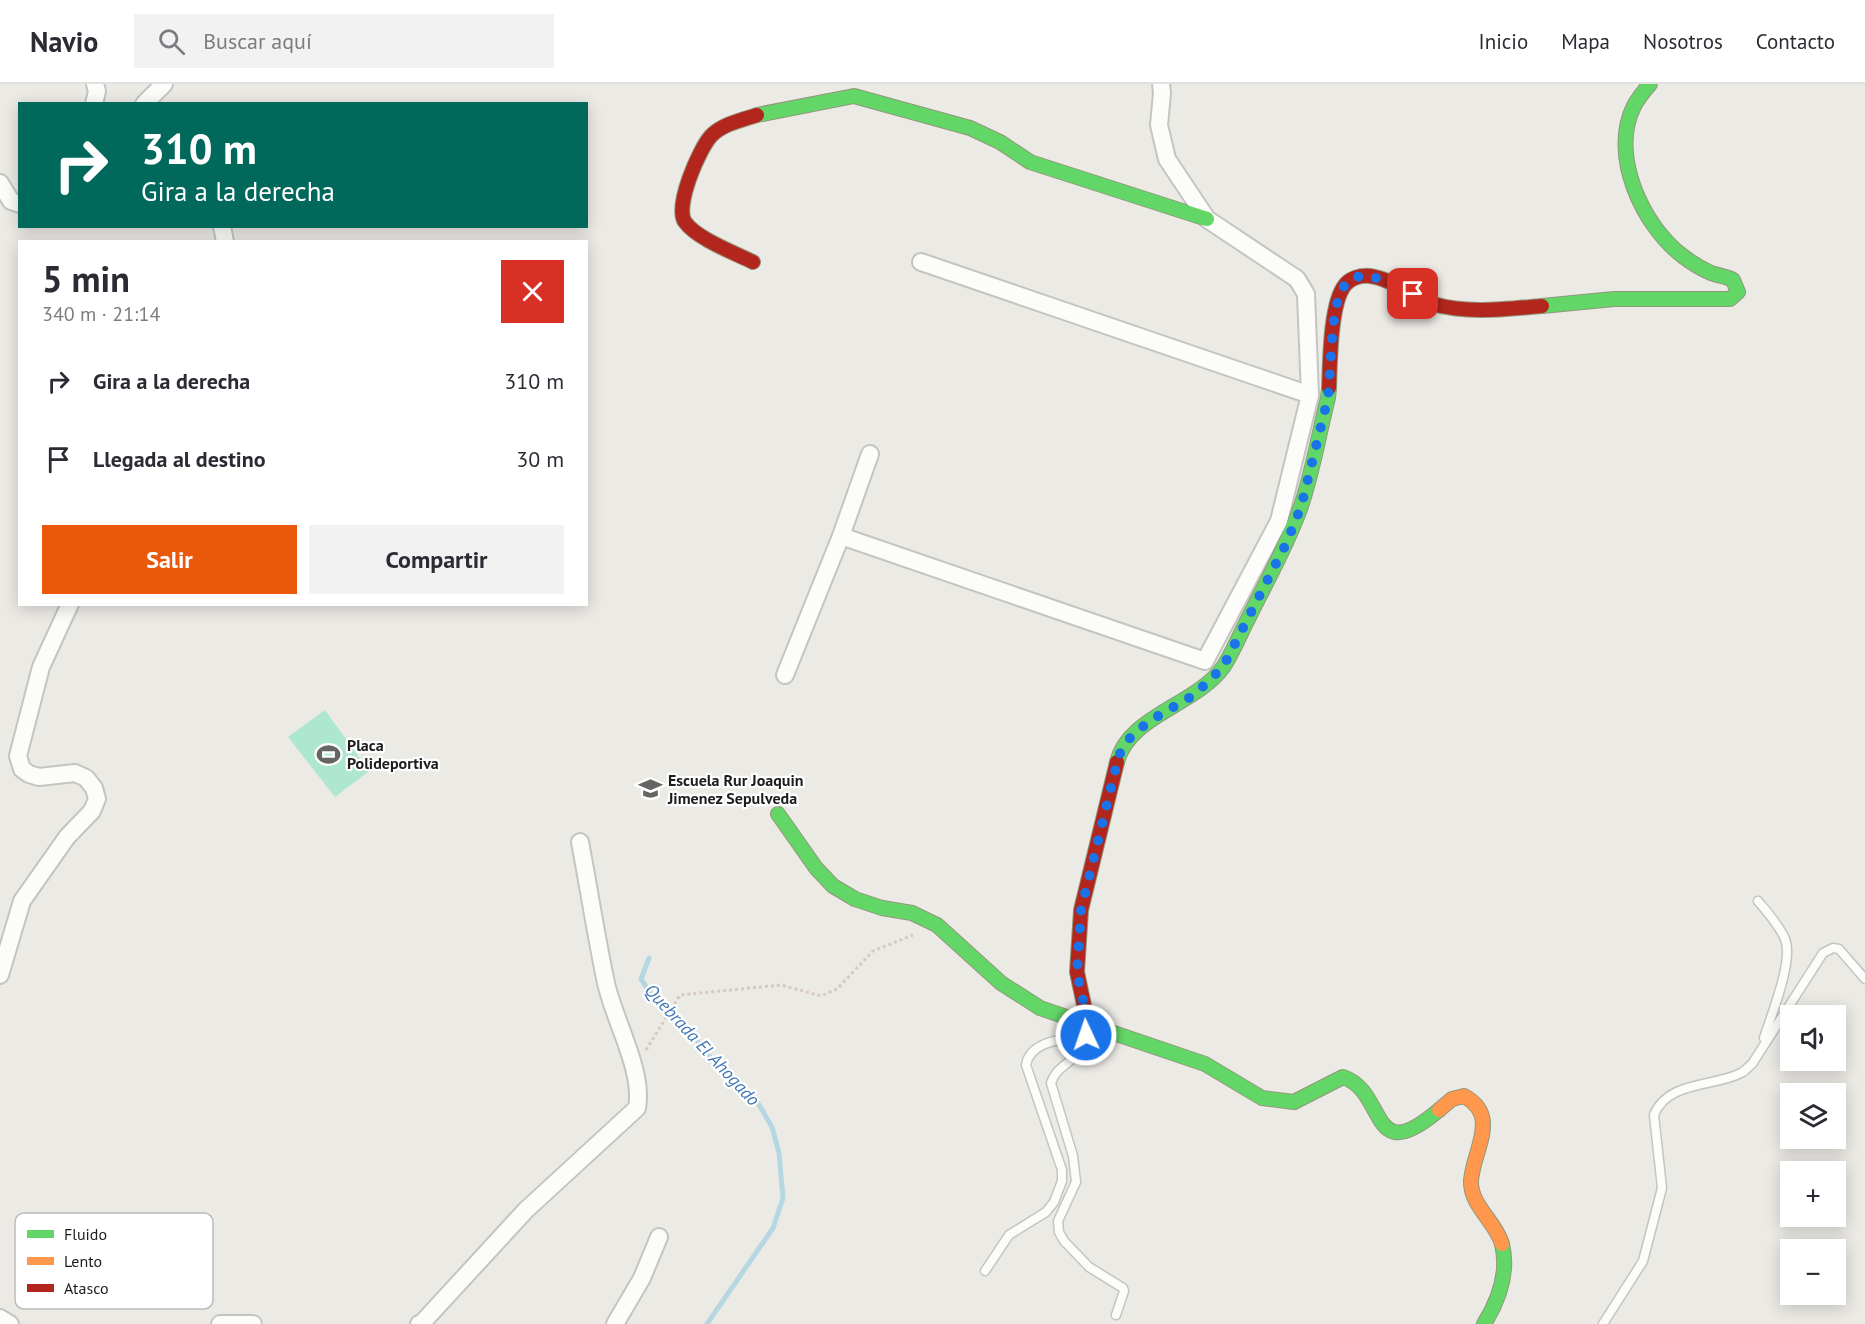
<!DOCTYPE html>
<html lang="es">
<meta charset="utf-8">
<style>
:root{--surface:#fff;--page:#f2f2f3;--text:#2b2b33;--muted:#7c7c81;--line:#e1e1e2;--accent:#ea580c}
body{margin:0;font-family:"PT Sans",sans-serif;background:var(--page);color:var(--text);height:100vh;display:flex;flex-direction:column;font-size:22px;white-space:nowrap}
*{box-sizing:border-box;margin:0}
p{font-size:20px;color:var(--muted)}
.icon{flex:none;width:33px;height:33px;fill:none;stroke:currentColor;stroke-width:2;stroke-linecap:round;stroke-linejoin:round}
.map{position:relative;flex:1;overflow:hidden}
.panel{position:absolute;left:18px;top:156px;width:570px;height:366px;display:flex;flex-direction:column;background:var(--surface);border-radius:0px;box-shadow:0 3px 15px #0003}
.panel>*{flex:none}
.guide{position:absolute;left:18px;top:18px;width:570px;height:126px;border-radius:0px;box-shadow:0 3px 15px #0003;background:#00695c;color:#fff;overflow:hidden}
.buttons{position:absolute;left:1780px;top:921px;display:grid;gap:12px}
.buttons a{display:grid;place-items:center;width:66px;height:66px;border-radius:0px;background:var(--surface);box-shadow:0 3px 15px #0003;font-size:30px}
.pin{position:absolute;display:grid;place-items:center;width:51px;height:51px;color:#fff;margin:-26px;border-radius:12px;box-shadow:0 3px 9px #0006}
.me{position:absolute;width:66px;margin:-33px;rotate:357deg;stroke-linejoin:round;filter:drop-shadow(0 0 4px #0008)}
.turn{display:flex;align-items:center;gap:21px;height:126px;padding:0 24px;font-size:27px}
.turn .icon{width:78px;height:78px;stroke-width:2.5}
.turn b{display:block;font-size:42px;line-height:51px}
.round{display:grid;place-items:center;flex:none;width:63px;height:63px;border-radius:0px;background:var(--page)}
.overview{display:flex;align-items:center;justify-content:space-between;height:102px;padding:0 24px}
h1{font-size:36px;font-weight:800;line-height:45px}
.cta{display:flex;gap:12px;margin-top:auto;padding:12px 24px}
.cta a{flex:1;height:69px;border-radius:0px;background:var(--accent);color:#fff;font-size:24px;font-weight:800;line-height:69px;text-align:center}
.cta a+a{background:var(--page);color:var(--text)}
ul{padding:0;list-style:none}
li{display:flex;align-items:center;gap:18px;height:78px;padding:0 24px}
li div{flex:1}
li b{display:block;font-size:22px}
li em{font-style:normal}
header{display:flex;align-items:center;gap:36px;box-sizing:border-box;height:84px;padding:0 30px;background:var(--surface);border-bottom:2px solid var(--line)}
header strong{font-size:28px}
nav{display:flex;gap:33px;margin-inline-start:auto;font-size:21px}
.search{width:420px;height:54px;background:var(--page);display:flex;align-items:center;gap:15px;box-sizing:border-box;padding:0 21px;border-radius:0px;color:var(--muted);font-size:22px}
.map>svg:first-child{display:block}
.pitch{fill:#ade7d0}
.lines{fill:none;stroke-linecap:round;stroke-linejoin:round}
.stream{stroke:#b5d7e2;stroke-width:5}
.lane-casing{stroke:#c4c4c1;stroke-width:11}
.street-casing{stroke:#c4c4c1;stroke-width:20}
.fast-casing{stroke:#93967c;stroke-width:16}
.slow-casing{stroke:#93967c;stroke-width:16}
.jam-casing{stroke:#93967c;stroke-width:16}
.path{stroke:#d7c8c4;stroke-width:3;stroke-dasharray:3 3;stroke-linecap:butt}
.lane{stroke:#fcfcfb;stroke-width:8}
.street{stroke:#fcfcfb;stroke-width:16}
.fast{stroke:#63d668;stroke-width:14}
.slow{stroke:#ff974d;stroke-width:14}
.jam{stroke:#b3261e;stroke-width:14}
.route{stroke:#1a73e8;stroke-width:10;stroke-dasharray:0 18}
.labels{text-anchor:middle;stroke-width:4.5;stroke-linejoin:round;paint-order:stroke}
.poi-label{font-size:16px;font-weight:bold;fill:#1d1d1d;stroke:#fff;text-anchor:start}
.water-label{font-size:18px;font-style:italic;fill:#4277b4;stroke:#fff}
.key{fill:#fff;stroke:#bbb;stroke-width:1.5}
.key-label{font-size:16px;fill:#1d1d1d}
</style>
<header>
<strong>Navio</strong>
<div class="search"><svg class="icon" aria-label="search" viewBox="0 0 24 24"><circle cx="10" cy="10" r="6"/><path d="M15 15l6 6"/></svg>Buscar aquí</div>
<nav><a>Inicio</a><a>Mapa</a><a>Nosotros</a><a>Contacto</a></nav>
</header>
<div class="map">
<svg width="1865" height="1240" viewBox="0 0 1865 1240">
<rect width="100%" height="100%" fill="#eceae5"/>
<polygon class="pitch" points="325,626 369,687 335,713 288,653"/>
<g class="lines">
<polyline class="stream" points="649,874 641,895 651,910 681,936 714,978 755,1014 772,1043 779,1069 783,1114 773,1144 707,1240"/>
<defs>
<g id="lane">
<path d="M1758,817C1768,829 1779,841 1785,855C1794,876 1771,932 1764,954"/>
<path d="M1088,942C1086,953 1081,966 1073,974C1064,983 1055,986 1051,999L1073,1072L1076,1098L1058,1137L1059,1148L1064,1157L1089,1183L1123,1204L1124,1207L1116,1231"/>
<path d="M985,1187L1009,1151L1046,1128L1054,1118L1062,1097V1086L1026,981C1030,956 1066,955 1086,951"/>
<path d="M1603,1240L1643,1177L1662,1104L1654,1031C1667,997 1714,1003 1741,989C1745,987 1749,982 1752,980L1823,869L1833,864L1839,865L1865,895"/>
</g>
<g id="street">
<polyline points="94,20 97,7 95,0"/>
<polyline points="144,20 164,0"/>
<polyline points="0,99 11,117 20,120"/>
<polyline points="222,142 225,158"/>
<polyline points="921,178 1310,311"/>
<polyline points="841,452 1205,577 1279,437 1310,311 1306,210 1297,195 1207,135 1167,75 1159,41 1162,9 1161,0"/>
<polyline points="785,591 841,452 870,370"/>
<polyline points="0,891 22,817 67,753 92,727 97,715 94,704 86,694 75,689 39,693 29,690 22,685 18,672 41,583 70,520"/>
<polyline points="0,1234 10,1240"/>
<polyline points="220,1240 253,1240"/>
<path d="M419,1240L422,1239L526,1126L637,1024C644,987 614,936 606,899C596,852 589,805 580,758"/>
<polyline points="615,1240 642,1194 659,1153"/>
</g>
<g id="fast">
<polyline points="757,31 854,12 970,44 1000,58 1030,78 1207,135"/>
<path d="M1542,222L1614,215H1730L1738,208L1733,196C1726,192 1719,192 1711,189C1702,185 1692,179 1684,173C1643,143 1609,71 1634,22C1638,14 1644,7 1650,0"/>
<path d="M1117,678C1129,631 1197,621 1224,582C1234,566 1242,546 1251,529C1268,495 1287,461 1300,425C1312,392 1319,349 1328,314L1329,304"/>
<path d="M778,730L816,784L833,802L855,815L882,824L912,829L937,841L1001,899L1040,924L1205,980L1262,1014L1294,1018L1343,993C1388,1008 1368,1086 1439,1026"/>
<path d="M1484,1240C1499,1216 1509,1189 1502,1160"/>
</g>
<path id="slow" d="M1439,1026L1452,1015L1464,1012C1501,1032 1473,1066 1471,1097C1470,1121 1496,1138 1502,1160"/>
<g id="jam">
<path d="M753,178C735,169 697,155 685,138C674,123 699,65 711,52C722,40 742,36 757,31"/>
<path d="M1329,304C1330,280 1330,219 1345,201C1350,194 1361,191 1370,192C1393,195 1411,213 1433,220C1469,230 1505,225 1542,222"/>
<polyline points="1088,940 1077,888 1081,826 1117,678"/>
</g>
</defs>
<use href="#lane" class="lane-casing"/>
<use href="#street" class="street-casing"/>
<use href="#fast" class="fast-casing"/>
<use href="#slow" class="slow-casing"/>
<use href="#jam" class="jam-casing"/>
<polyline class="path" points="646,966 680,911 781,901 821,912 837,905 873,867 913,851"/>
<use href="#lane" class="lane"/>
<use href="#street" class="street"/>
<use href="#fast" class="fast"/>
<use href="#slow" class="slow"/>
<use href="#jam" class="jam"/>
</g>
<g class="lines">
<polyline class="route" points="1086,951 1088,940 1077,888 1081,826 1119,671 1130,654 1148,638 1194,611 1223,583 1286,460 1301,423 1328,314 1333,241 1338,215 1345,200 1356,193 1370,192 1396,201 1413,210"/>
</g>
<defs>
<symbol id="stadium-bare" viewBox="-9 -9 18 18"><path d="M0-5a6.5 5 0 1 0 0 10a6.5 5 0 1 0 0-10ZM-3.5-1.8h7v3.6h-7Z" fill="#656563" stroke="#fff" stroke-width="2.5" paint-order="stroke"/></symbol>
<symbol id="school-bare" viewBox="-9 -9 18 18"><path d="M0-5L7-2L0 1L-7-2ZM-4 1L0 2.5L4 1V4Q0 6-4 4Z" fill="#656563" stroke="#fff" stroke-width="2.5" paint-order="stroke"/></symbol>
</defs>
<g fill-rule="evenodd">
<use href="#stadium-bare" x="312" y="654" width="33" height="33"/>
<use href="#school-bare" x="634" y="688" width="33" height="33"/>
</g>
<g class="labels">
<g class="poi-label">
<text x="347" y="667">Placa<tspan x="347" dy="18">Polideportiva</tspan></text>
<text x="668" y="702">Escuela Rur Joaquin<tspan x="668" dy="18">Jimenez Sepulveda</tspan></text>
</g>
<g class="water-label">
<text transform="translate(702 961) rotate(47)" y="6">Quebrada El Ahogado</text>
</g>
</g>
<rect x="15" y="1129" width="198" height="96" rx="9" class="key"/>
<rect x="27" y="1146" width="27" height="8" fill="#63d668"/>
<rect x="27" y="1173" width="27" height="8" fill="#ff974d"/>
<rect x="27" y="1200" width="27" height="8" fill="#b3261e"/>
<g class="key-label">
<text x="64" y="1156">Fluido</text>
<text x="64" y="1183">Lento</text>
<text x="64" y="1210">Atasco</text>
</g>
</svg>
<div class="buttons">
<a><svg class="icon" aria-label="sound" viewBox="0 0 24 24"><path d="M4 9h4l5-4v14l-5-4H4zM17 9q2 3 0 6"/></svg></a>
<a><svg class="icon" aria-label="layers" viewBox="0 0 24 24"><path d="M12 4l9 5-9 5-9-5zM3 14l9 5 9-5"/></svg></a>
<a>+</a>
<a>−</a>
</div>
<div class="pin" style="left:1413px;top:210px;background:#d93025"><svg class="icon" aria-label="arrive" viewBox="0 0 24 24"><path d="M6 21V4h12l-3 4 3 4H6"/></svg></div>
<svg class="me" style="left:1086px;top:951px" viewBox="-20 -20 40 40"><circle r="17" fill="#1a73e8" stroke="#fff" stroke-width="3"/><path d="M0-11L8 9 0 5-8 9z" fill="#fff"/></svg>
<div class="guide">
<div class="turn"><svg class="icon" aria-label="right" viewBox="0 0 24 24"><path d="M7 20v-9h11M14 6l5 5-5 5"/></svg><div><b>310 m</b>Gira a la derecha</div></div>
</div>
<section class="panel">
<div class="overview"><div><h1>5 min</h1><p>340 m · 21:14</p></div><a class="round" style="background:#d93025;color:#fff"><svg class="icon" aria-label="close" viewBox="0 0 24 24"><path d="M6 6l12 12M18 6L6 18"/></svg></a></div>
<ul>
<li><svg class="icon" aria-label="right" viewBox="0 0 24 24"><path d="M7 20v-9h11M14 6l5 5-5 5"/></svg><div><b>Gira a la derecha</b></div><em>310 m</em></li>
<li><svg class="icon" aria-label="arrive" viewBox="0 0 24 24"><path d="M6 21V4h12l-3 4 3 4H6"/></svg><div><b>Llegada al destino</b></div><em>30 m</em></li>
</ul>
<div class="cta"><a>Salir</a><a>Compartir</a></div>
</section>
</div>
